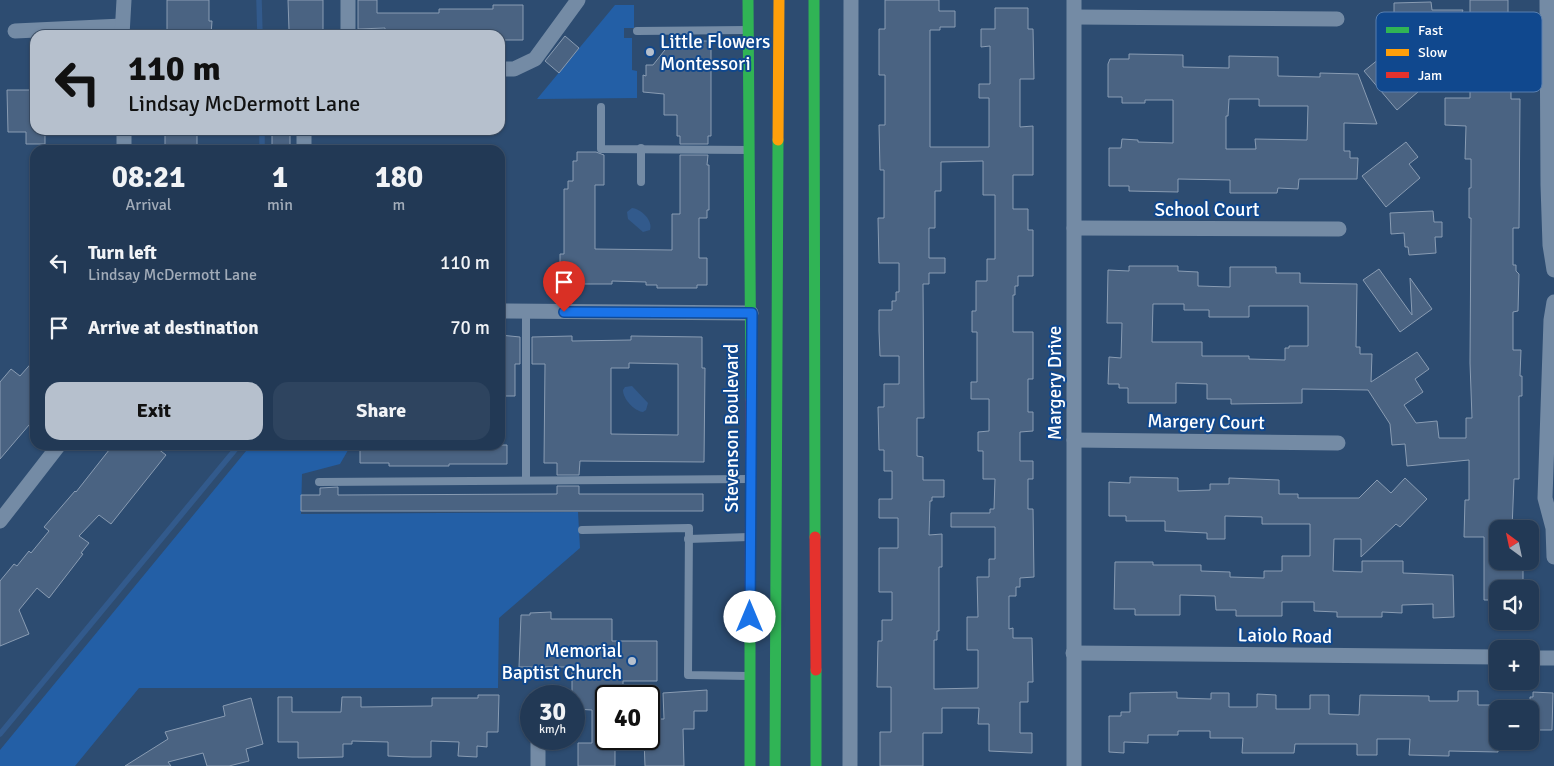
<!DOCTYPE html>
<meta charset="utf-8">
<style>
:root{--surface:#223955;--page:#2e445f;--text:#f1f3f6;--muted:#a2acb9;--line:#3f536c;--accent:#b6c0cd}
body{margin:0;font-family:Signika,sans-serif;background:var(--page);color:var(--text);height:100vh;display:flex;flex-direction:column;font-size:19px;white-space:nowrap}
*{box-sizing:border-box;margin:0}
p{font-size:16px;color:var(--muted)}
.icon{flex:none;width:28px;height:28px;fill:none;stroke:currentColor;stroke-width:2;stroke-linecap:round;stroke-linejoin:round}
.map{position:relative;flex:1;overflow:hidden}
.sheet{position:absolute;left:30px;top:145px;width:475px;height:305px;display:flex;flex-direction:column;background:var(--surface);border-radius:15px;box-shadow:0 1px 4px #0004,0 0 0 1px var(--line)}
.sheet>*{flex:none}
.banner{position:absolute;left:30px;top:30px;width:475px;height:105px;border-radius:15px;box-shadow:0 1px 4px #0004,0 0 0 1px var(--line);background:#b6c0cd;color:#111;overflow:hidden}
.needle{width:32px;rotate:327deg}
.buttons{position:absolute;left:1489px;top:520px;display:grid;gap:10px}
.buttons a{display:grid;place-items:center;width:50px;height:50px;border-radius:10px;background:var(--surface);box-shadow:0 1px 4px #0004,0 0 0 1px var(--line);font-size:25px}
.speed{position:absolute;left:520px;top:685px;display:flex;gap:10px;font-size:25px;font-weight:700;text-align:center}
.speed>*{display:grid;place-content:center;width:65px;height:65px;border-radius:50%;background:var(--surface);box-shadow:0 1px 4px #0004,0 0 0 1px var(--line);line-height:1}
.speed small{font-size:12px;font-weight:400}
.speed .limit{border:2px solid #111;border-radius:8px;background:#fff;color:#111}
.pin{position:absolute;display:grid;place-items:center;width:42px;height:42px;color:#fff;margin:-51px -21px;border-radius:50% 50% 50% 0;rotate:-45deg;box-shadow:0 0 5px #0007}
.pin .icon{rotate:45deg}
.me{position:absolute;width:55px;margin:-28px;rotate:0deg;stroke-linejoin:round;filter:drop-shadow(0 0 4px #0008)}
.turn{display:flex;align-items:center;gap:18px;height:105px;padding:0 15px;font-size:22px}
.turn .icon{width:65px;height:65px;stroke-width:2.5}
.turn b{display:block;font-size:35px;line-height:42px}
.eta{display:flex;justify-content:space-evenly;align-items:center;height:85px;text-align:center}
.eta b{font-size:30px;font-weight:700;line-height:35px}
.cta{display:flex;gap:10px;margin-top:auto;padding:10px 15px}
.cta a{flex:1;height:58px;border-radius:15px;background:var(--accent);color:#111;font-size:20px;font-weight:700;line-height:58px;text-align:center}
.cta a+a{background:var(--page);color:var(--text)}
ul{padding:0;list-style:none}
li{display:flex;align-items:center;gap:15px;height:65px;padding:0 15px}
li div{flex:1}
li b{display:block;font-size:19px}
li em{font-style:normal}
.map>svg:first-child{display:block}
.green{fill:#235fa6}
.water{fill:#325a8c}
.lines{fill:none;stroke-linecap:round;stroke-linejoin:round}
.stream{stroke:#325a8c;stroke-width:5.5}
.building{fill:#4a6382;stroke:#899cb3;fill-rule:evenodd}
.lane{stroke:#748ba5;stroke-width:8}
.street{stroke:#748ba5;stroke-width:15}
.fast{stroke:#30b455;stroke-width:11}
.slow{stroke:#ff9f0a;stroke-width:11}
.jam{stroke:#e5322d;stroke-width:11}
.route-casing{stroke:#114b97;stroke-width:12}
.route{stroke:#1a73e8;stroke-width:9}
.poi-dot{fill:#b6c0cd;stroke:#10488e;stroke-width:2}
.labels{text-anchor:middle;stroke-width:4;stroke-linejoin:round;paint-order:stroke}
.poi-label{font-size:19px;fill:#fff;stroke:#10488e;text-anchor:start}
.street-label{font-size:19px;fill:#fff;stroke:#10488e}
.key{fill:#10488e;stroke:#587fb0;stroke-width:1}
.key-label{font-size:14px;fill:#fff}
</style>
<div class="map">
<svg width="1554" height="766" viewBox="0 0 1554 766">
<rect width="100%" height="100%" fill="#2d4c71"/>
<g class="green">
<polygon points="615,5 634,5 634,28 624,28 624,38 632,38 632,70 637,71 637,98 537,99"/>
<polygon points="251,445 351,445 340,464 302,474 301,514 578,512 580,548 499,618 498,688 139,688 75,766 0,766 0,750"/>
</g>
<g class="water">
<path d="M632,208C641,209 653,220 650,230L643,232L628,219L627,212Z"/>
<path d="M632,386L648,403L646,410L643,412C634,411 623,399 623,390L625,387Z"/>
</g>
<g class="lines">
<g class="stream">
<polyline points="259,0 260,35"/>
<polyline points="262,130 262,150"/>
<polyline points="0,734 239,445"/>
</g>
</g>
<g class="building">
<polygon points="167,0 209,0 209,21 212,21 211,35 167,35"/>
<polygon points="288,0 323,0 323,30 289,30"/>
<polygon points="358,0 377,0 377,13 439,13 439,9 493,9 493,5 523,5 523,40 500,40 500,35 385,35 385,28 358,29"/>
<path d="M885,0H939V11H955V27H940V30H930V147H989V98H979V84H990V46L981,47V29H995V8H1028V29H1033L1034,79H1020V127L1033,126V175H1013V209H1028V230H1033V276H1018V286H1015V295H1013V332H1033V379H1028V412H1033V431L1020,432V461H1033V479H1028V509H1033L1034,577L1020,578V587H1016V596H1009V629L1013,628V638H1032L1033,682H1028V702H1020V733H1032V753L989,751V724H978L979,708H942V733H923V766H880V732H891V687H877L878,641H882V620H892V592H879V548H898V518H879V499H892V471H884V450H879L878,407H884V384H899V356H880L879,331V310H892V301H896V292H899V263H879L878,218H884V170H880L879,125H885V75H879V29H885ZM983,161V195H995V259H987V281H976V311H972V332H977V382H971V399H989V431L978,432V451H983V479H995L994,509H990V513H951V527H995V559H989V577H977L978,617H967V650H978V688L934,689V640H937V631H939V567H942V534L929,535L930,501H932V497H944V480H923V457L917,456V418H924L923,284H929V273H945V258H929V228H935V191H941V162Z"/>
<path d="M1470,0H1508V14H1521L1522,59L1511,60V99H1520L1519,228H1513V265H1516V271L1519,274L1518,311L1513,312V350H1521L1520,376H1522V396H1519V479H1514L1512,529H1498V561H1523V589H1498V600H1484V537H1464L1465,500H1469V460L1407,466L1405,444L1392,445L1390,424L1368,390L1302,389V403L1231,404V399H1207V384L1176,383V403H1128V388H1119V384H1108L1109,357L1121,358L1122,323H1107L1108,270L1129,271V266H1178V271L1198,272V286L1230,287V267H1276V273H1300V283L1357,284L1356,347H1360V354H1372L1371,382L1417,352L1429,369L1415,379L1423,392L1404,405L1416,423L1437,421L1439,438H1466V418H1472L1470,363L1471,218H1469V188H1471V159H1465L1466,126L1445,125V98H1470ZM1153,304H1184V310H1209V317H1249V306H1308V346H1289V348H1285V360L1249,359V356H1202V342H1152Z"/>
<polygon points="1431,2 1432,10 1463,10 1449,41 1398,42 1398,22 1394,22 1394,3"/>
<polygon points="565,36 579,48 559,73 545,61"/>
<polygon points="672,41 711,41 711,136 708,136 708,144 680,144 680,136 677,136 677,115 664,115 664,94 643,92 643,75 646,76 646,65 653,65"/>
<polygon points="1398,45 1440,63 1433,79 1397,110 1364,71 1379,59 1399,83"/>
<path d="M1129,54L1183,55V67L1229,68V56L1278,57V76L1320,77V73L1358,74L1377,124L1344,123V151H1350V158H1358L1357,179H1299L1298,189L1278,188L1277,193H1230V180L1178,179V192L1129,191V186H1109V148H1121L1122,139L1138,140V142L1173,143V100H1145V103H1122V97H1108V64L1110,59H1129ZM1229,99H1259V106H1308L1307,140L1255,139L1256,149H1226V116H1228Z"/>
<polygon points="7,90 35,90 35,130 45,130 45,144 26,144 26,132 8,132"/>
<rect x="165" y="130" width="32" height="20"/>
<rect x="272" y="130" width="18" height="20"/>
<polygon points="1406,142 1418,157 1409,164 1420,178 1386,207 1362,176"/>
<polygon points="577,152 596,152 604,155 604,185 595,185 595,249 672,250 672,214 680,214 680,155 708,155 707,165 709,165 709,210 707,210 707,218 699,218 699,258 707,258 707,285 697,285 697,288 657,288 657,285 646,285 646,282 612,281 612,284 568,284 568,281 560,281 560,254 564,254 564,189 568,189 568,181 573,181 573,161 577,161"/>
<polygon points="1433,211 1434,222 1442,222 1442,237 1435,237 1436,253 1409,255 1408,247 1405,247 1404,233 1391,234 1390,213"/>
<polygon points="1379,269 1412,315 1410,278 1432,309 1400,332 1363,280"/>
<polygon points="500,335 520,337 520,364 515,364 515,396 500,396"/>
<path d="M572,336V341L631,340V336L702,337V368H705L704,462L580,461L579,475H557V463H544L545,364H532V337ZM629,363L678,364V435L611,434V368H629Z"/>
<polygon points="35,359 35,418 0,459 0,382 11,369 20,376"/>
<polygon points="113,445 153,445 166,455 111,524 99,515 79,536 89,543 81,553 83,554 49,598 37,588 19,610 29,634 0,646 0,581 14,564 17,566 29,551 31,553 49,531 44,527 75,491 76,492"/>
<polygon points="360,445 507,445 507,464 449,464 449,466 389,466 389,463 360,463"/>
<polygon points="1130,477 1178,478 1178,491 1210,490 1210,484 1229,484 1229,478 1279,480 1279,494 1298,494 1298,498 1359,498 1377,480 1391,493 1405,478 1427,499 1400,527 1396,524 1361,557 1361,539 1334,539 1333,571 1362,572 1362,561 1403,561 1403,573 1453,575 1454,617 1433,618 1433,604 1402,605 1402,613 1382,612 1382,617 1337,617 1337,612 1314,611 1314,602 1282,602 1282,616 1236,616 1236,610 1216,610 1215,596 1180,595 1180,615 1135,615 1135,609 1114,609 1115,562 1153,562 1153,565 1201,565 1201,571 1230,572 1230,577 1264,578 1264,571 1282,571 1282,556 1310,556 1310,524 1262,524 1262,517 1225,516 1225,539 1207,539 1207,533 1165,531 1165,521 1126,521 1126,516 1109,516 1109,482 1130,483"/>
<polygon points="557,486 579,486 579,494 703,494 703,511 301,511 301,495 320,495 320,488 338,487 338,495 557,494"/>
<polygon points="551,612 551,619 612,619 612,641 657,641 657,681 623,681 623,696 606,696 606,743 615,743 615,766 578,766 578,743 592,743 592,710 574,709 574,696 572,696 572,667 519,667 521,615 530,615 530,613"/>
<polygon points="707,690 707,711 694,711 694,729 683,729 684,766 645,766 644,739 649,739 649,719 664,719 663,693"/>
<polygon points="1458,691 1478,691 1478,705 1498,705 1498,752 1449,751 1449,756 1409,755 1410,739 1377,739 1377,755 1357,755 1357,744 1295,744 1294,753 1242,753 1243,738 1210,738 1210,731 1178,731 1178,735 1148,735 1148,743 1124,742 1124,753 1109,752 1109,716 1121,716 1121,712 1130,712 1130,693 1177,692 1177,698 1211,699 1211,693 1229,693 1229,707 1257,707 1257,694 1276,695 1276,709 1310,709 1310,695 1329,695 1329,714 1359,715 1360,695 1429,696 1429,701 1458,701"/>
<polygon points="1533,692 1553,693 1552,730 1530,730 1530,697 1533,697"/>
<polygon points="478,695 499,695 498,732 487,732 487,747 477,746 477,757 458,756 459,742 431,741 431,757 412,757 388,756 388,742 352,741 352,744 343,744 343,757 298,758 298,742 278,742 278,697 292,697 292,712 341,712 342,697 361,697 361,707 432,706 432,698 478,698"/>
<polygon points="251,698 263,744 246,749 249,761 229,766 207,766 203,753 168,762 171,766 125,766 168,739 165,732 225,716 223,706"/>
</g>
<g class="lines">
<g class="lane">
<polyline points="637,31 747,30"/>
<polyline points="601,107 601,149 748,150"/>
<polyline points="641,148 641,182"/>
<polyline points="526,480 526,311"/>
<polyline points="319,482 749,479"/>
<polyline points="582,530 689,528 688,675 748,676"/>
<polyline points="688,539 749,537"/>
</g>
<g class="street">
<polyline points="1547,0 1548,185 1550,245 1554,270"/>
<polyline points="1075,17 1337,19"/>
<polyline points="15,31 122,26"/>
<polyline points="122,35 124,0"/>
<polyline points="348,35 348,0"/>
<polyline points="500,69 514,69 535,59 578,0"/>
<polyline points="124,130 124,150"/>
<polyline points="304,150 304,130"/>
<polyline points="1074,228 1339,229"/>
<polyline points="1554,302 1551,320 1545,498 1553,528 1554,557"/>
<polyline points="500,311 751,313"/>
<polyline points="1074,440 1338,443"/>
<polyline points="0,521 59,445"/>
<polyline points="1073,653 1498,657"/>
<polyline points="1530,658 1554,658"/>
<polyline points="538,766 538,739"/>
<polyline points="850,766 851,0"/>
<polyline points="1074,766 1074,0"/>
</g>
<g class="fast">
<polyline points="748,0 751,400"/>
<polyline points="814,0 815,537"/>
<polyline points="816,670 816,766"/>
<polyline points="750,766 750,625"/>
<polyline points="775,766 778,140"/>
</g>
<polyline class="slow" points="778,140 779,0"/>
<g class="jam">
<polyline points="815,537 816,670"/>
<polyline points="750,625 751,400"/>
</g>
</g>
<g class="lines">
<defs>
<polyline id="route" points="564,312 752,313 750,617"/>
</defs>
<use href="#route" class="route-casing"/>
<use href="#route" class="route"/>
</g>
<g class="poi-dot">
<circle cx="650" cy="52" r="5"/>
<circle cx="632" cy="661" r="5"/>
</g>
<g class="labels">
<g class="poi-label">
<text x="660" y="48">Little Flowers<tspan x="660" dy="22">Montessori</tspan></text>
<text x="622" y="657" text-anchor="end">Memorial<tspan x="622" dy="22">Baptist Church</tspan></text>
</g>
<g class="street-label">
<text x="1207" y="216">School Court</text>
<text transform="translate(1054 383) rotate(-90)" y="7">Margery Drive</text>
<text transform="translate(1206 421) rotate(1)" y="7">Margery Court</text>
<text transform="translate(731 428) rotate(-90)" y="7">Stevenson Boulevard</text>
<text transform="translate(1285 635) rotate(1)" y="7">Laiolo Road</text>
</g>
</g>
<rect x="1376" y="12" width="166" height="80" rx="8" class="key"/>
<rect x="1386" y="27" width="23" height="6" fill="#30b455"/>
<rect x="1386" y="49" width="23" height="7" fill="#ff9f0a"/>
<rect x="1386" y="72" width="23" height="6" fill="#e5322d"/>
<g class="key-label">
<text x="1418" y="35">Fast</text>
<text x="1418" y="57">Slow</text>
<text x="1418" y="80">Jam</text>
</g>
</svg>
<div class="buttons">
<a><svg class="needle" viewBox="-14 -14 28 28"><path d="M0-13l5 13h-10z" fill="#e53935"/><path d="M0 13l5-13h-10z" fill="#a2acb9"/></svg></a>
<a><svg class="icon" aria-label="sound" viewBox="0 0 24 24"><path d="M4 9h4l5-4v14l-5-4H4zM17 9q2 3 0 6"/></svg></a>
<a>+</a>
<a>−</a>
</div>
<div class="speed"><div>30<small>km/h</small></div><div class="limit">40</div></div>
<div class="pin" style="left:564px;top:312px;background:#d93025"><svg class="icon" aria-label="arrive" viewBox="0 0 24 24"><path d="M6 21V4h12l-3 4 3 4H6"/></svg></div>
<svg class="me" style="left:750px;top:617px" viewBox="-20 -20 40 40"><circle r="19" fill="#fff"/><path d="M0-13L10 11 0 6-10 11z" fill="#1a73e8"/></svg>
<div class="banner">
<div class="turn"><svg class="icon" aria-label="left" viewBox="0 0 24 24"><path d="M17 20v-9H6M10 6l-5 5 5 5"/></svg><div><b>110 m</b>Lindsay McDermott Lane</div></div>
</div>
<section class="sheet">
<div class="eta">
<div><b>08:21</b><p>Arrival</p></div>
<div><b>1</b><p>min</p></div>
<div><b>180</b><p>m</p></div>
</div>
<ul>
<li><svg class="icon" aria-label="left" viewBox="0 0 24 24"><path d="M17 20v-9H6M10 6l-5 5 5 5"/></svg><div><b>Turn left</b><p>Lindsay McDermott Lane</p></div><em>110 m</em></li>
<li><svg class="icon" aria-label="arrive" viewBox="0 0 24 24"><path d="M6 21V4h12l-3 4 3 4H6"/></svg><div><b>Arrive at destination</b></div><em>70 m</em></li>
</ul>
<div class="cta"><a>Exit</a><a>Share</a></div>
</section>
</div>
